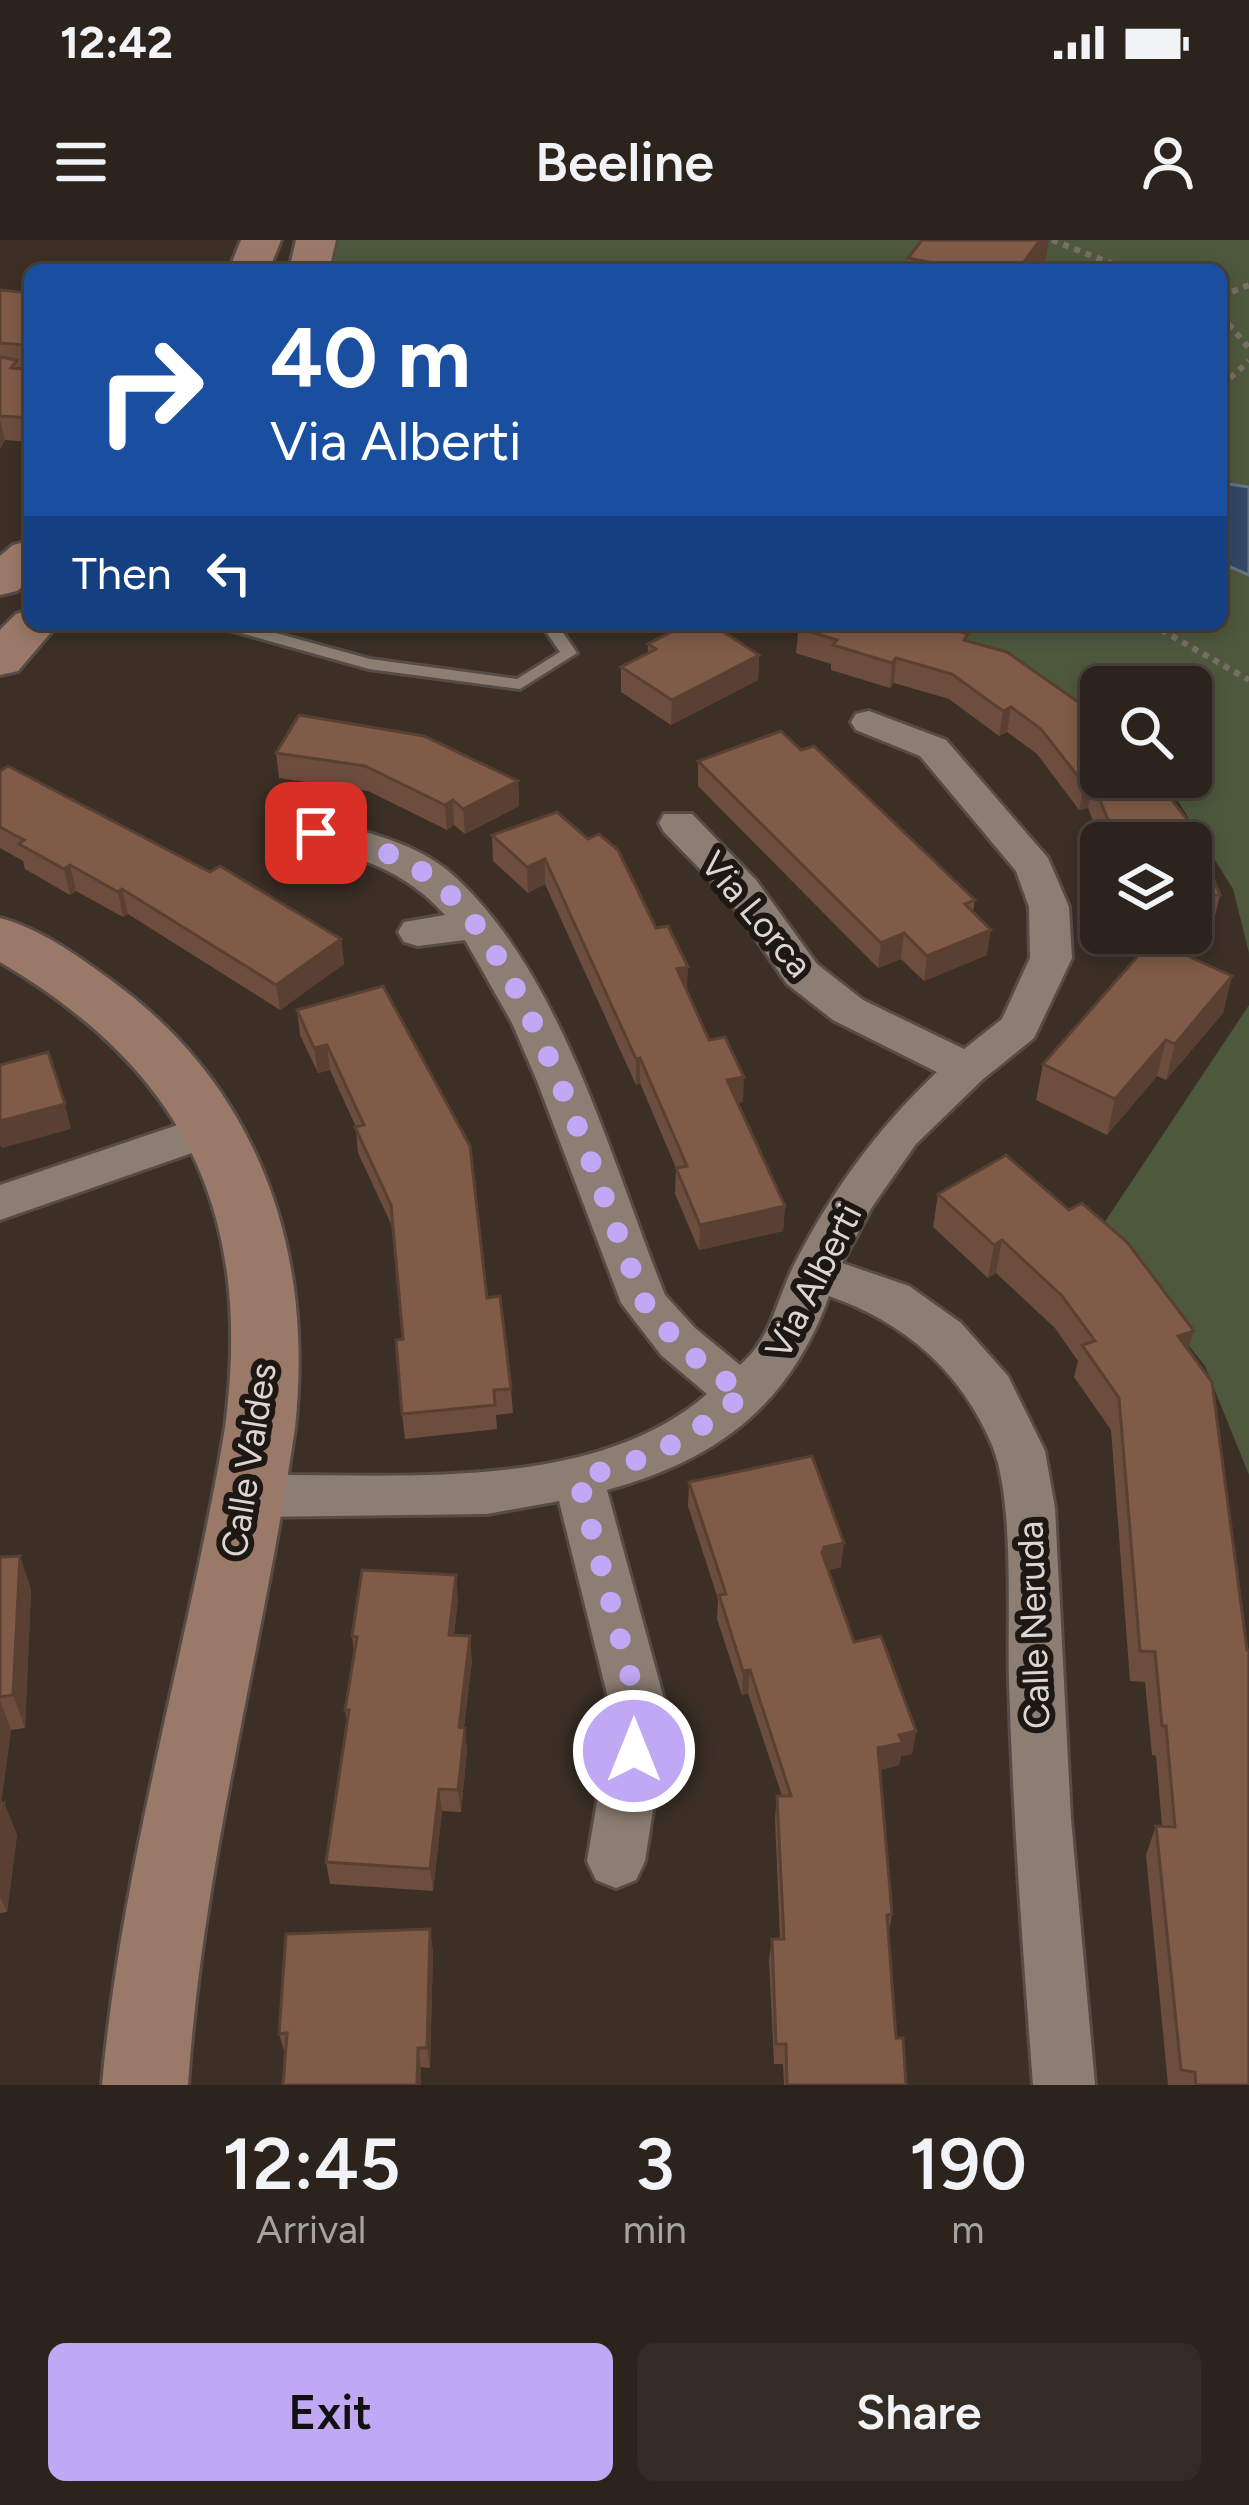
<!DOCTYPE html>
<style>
:root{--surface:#2c231c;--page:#342b25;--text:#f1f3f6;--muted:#a6a4a3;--line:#48403b;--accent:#c0a8f4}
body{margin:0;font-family:Figtree,sans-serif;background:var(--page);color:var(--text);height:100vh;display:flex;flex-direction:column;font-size:45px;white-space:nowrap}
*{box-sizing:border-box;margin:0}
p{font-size:39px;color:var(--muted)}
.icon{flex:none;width:66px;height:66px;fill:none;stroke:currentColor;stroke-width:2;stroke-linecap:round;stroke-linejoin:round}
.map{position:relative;height:1845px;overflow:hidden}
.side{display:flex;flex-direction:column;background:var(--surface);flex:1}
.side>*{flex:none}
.guide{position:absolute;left:24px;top:24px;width:1203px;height:366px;border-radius:18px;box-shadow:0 6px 18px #0003,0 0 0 3px var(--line);background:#1a4fa0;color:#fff;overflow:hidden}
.buttons{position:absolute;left:1080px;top:426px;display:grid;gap:24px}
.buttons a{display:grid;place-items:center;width:132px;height:132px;border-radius:18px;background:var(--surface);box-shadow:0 6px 18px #0003,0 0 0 3px var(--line);font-size:60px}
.pin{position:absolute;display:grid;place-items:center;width:102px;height:102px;color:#fff;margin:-51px;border-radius:24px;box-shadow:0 6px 18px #0006}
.me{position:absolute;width:132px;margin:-66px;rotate:0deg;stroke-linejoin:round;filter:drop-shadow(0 0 9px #0008)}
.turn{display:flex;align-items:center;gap:42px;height:252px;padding:0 48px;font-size:54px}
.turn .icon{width:156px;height:156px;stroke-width:2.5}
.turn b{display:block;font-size:84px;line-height:102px}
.then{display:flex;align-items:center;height:114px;padding:0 48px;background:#0003;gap:24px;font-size:45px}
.eta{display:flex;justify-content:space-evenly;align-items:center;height:204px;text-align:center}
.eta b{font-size:72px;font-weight:600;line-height:84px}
.cta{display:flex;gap:24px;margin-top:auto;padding:24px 48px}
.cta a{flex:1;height:138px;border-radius:18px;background:var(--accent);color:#111;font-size:48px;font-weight:600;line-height:138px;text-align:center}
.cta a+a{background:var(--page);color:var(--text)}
.status{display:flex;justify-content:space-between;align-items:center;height:84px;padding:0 60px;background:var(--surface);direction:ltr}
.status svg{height:33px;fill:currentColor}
header{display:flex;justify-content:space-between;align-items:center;height:156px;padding:0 48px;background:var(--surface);font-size:54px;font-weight:600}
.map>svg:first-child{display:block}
.green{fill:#4e583d}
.water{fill:#324764;stroke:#657284;stroke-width:3}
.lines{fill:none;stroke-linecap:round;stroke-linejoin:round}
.lane-casing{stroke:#564c45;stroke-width:6}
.street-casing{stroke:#564c45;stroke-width:6}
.secondary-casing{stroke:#564c45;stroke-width:6}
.path{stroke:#796e66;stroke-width:6;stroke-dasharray:6 6;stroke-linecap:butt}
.lane{fill:#8c7e73;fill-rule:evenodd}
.street{fill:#8c7e73;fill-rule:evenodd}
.secondary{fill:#9b7969;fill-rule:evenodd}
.wall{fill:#6d4e3e}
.shaded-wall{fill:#594032}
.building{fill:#7f5b48;stroke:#594032;stroke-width:3}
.route{stroke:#c0a8f4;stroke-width:21;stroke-dasharray:0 37.8}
.labels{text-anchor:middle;stroke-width:12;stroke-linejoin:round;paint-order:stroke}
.street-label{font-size:36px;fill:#ddd5cf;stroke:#1e1814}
</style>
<div class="status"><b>12:42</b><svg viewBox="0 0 49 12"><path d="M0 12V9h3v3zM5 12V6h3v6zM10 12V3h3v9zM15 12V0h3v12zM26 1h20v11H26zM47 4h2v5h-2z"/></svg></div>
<header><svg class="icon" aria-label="menu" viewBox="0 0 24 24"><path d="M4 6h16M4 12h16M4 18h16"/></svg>Beeline<svg class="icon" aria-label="person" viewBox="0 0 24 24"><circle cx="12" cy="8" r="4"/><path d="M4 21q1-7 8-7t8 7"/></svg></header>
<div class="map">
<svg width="1249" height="1845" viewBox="0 0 1249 1845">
<rect width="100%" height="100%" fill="#3b2f26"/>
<g class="green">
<polygon points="323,0 1249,0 1249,713 1233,649 1163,537 1191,537 1191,447 1101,447 1101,492 849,384 1221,384 1221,30 317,30"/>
<polygon points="1249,765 1249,1235 1205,1126 1098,992"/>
</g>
<polygon class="water" points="1221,243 1249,247 1249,335 1221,323"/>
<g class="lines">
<defs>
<polygon id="lane" points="217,384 243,384 370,419 517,439 560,412 541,384 557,384 577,413 520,449 369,429 219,387"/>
<g id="street">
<path d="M869,471L946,500L1048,618L1069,667L1072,718L1034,798L982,840L916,904L872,967L842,1023L909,1046L961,1083L1008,1136L1045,1211L1055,1268L1071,1579L1095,1845H1033C1023,1711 1013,1577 1009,1442C1007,1380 1015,1260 992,1205C961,1131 904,1082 829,1056C790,1165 717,1220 607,1250L668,1474L645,1621L636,1640L616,1648L596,1640L587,1621L612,1474L559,1261L487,1274L246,1277L228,1271L220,1256L228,1241L246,1235C392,1233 591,1255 707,1154L661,1115L621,1063L537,841L512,783L465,700L418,706L404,702L398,692L404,682L445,675C405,630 359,617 302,602L297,593L302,584C323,579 344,586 365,592C397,601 431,614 455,637C563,736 611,921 665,1055L695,1088L740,1125C771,1099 776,1062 793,1027C831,952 876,890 937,832L833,780L787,744L728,658L664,592L659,583L664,574H692L756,640L817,724L863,760L964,809L1002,779L1030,718L1029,667L1016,631L920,516L856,490L851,482L856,474Z"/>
<polygon points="216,872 232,877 238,888 232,899 0,980 0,945"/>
</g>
<g id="secondary">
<polygon points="241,0 281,0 269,30 229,30"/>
<polygon points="296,0 336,0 329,30 289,30"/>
<polygon points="30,301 30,340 17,351 0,355 0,316 13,305"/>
<polygon points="30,370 30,384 58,384 18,431 0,435 0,390 16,374"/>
<path d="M0,678C41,689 78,716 112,741C260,849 314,1011 295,1188C263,1408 203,1622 188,1845H102C122,1622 188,1409 225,1188C253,974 187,832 0,722Z"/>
</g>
</defs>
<use href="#lane" class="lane-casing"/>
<use href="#street" class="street-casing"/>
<use href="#secondary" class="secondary-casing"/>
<g class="path">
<polyline points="1052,0 1128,30"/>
<polyline points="1221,56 1249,45"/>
<polyline points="1221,75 1249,108"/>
<polyline points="1221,146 1249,121"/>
<polyline points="1151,384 1249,440"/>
</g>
<use href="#lane" class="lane"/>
<use href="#street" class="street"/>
<use href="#secondary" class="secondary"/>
</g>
<g class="wall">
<polygon points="922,0 1049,0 1046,19 1038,30 907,30 908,18"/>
<polygon points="0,50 30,53 30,128 18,127 18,129 30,130 30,202 5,200 0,209"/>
<polygon points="799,384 910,384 927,389 930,384 934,384 968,394 968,401 1007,412 1082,464 1101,478 1101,537 1153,537 1191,584 1220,655 1214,680 1191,682 1191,603 1102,603 1088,568 1079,570 1037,514 1007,492 999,496 949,459 894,443 890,448 831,430 831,424 796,413"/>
<polygon points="648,404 759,415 758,440 671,485 621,452 621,427 648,413"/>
<polygon points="801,510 975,660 973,672 987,715 924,741 901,719 878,728 698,546 698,521"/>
<polygon points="276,513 518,541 519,566 465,594 454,585 447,590 368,551 279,538"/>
<polygon points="0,531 341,699 344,724 280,770 128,674 123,677 76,651 70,655 25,629 23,621 0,608"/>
<polygon points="557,572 687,752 709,800 743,862 738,863 785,966 783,991 699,1010 675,954 676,928 640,843 636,845 545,644 528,653 493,621 492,595"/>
<polygon points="1232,736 1223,773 1166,840 1157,836 1107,895 1036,860 1043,824"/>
<polygon points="383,746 487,1058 511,1149 513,1173 496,1175 497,1189 405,1199 402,1174 403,1099 393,988 358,913 356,887 330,830 318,833 300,795 297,770"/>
<polygon points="938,954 1194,1091 1188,1109 1249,1845 1168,1845 1146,1615 1156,1586 1162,1586 1156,1516 1152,1515 1145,1442 1130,1441 1111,1190 1074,1137 1078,1121 1055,1088 996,1033 988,1038 933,987"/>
<polygon points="689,1242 841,1327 828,1330 854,1402 916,1491 912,1514 901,1516 899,1525 880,1530 892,1674 888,1696 896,1798 906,1845 784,1845 783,1824 774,1824 769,1720 772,1699 780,1699 775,1578 777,1556 782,1556 748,1453 742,1455 717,1379 718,1359 688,1266"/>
<polygon points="20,1316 31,1350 25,1488 11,1490 1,1563 4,1563 17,1595 7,1672 0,1673 0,1317"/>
<polygon points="458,1359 454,1395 472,1420 464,1487 467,1510 461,1572 442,1571 433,1651 330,1644 326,1622 347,1482 345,1470 354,1412 352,1396"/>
<polygon points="433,1710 430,1828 285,1814 279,1794"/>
</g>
<g class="shaded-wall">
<polygon points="1040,0 1049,0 1046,19 1038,30 1018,30"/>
<polygon points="0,179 5,200 0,209"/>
<polygon points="759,415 758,440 671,485 672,460"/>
<polygon points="896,418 894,443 890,448 892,423"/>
<polygon points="1011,467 1007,492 999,496 1003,471"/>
<polygon points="518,541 519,566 465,594 463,569"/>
<polygon points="1093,542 1088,568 1079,570 1084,544"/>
<polygon points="453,560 454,585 447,590 445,565"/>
<polygon points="545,619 545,644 528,653 527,627"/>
<polygon points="70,625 76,651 70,655 64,629"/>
<polygon points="122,649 128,674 123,677 118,652"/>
<polygon points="991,690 987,715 924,741 927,716"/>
<polygon points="904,693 901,719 878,728 881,703"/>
<polygon points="341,699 344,724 280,770 276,745"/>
<polygon points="688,727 687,752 677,729"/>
<polygon points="1232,736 1223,773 1166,840 1175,804"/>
<polygon points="1166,800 1157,836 1107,895 1115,859"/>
<polygon points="327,805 330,830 318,833 314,808"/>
<polygon points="640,818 640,843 636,845 636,819"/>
<polygon points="744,837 743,862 726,866 727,840"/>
<polygon points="65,864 71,889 2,908 0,905 0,881"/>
<polygon points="785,966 783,991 699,1010 700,985"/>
<polygon points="1002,1000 996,1033 988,1038 994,1005"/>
<polygon points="1194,1091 1184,1123 1178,1096"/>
<polygon points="844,1303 841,1327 822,1331 822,1313 824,1307"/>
<polygon points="20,1316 31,1350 25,1488 13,1455"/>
<polygon points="456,1335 458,1359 451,1418 449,1395"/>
<polygon points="470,1396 472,1420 461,1510 459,1487"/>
<polygon points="750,1430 748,1453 742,1455 743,1431"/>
<polygon points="0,1460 11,1490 0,1571"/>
<polygon points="465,1488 467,1510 461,1572 458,1550"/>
<polygon points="916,1491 912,1514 901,1516 899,1525 875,1531 878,1508 899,1495"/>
<polygon points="439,1549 442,1571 433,1651 430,1629"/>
<polygon points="4,1563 17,1595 7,1672 0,1657 0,1592"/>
<polygon points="430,1689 433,1710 430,1828 427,1808"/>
<polygon points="418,1808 421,1828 421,1845 417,1845"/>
</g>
<g class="building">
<polygon points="922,0 1040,0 1018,30 968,30 908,18"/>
<polygon points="0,50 30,53 30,100 27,105 0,103"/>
<polygon points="0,117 17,120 11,128 30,130 30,178 0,176"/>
<polygon points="687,384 711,384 759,415 672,460 621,427 656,409 648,404"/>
<polygon points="799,384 910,384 927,389 930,384 934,384 968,394 964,400 1007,412 1101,478 1101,537 1153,537 1191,584 1220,655 1191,657 1191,603 1117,603 1093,542 1084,544 1041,489 1011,467 1003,471 952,434 896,418 892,423 833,405 837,400 798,388"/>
<polygon points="299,475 424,496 518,541 463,569 453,560 445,565 365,526 276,513"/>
<polygon points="781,491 801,510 814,506 975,660 965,664 991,690 927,716 904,693 881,703 698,521"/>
<polygon points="8,526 210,632 220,626 341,699 276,745 122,649 118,652 70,625 64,629 19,604 24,600 0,587 0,531"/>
<polygon points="557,572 588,599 599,594 618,610 656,688 668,686 688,727 677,729 709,800 725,797 744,837 727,840 785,966 700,985 676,928 687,926 640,818 636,819 545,619 527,627 492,595"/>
<polygon points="1152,700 1232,736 1175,804 1166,800 1115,859 1043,824"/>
<polygon points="383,746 470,906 487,1058 500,1056 511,1149 494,1150 495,1165 402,1174 396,1100 403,1099 391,965 355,887 364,885 327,805 314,808 297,770"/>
<polygon points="48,812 65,864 0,881 0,825"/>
<polygon points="1006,915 1069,970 1082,963 1127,1002 1194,1091 1178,1096 1212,1142 1247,1410 1249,1410 1249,1845 1196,1845 1195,1832 1181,1830 1156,1586 1175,1587 1166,1486 1162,1486 1155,1412 1140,1411 1119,1158 1082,1105 1095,1101 1062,1056 1002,1000 994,1005 938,954"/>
<polygon points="812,1216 844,1303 824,1307 822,1313 854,1402 881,1396 916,1491 899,1495 903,1503 878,1508 892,1674 887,1675 896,1798 903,1798 906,1845 787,1845 786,1804 776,1804 772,1699 784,1699 777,1556 791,1556 750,1430 743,1431 719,1355 726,1354 689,1242"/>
<polygon points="20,1316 13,1455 0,1457 0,1317"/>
<polygon points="362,1330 456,1335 449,1395 470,1396 459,1487 465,1488 458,1550 439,1549 430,1629 326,1622 349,1470 345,1470 357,1397 352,1396"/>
<polygon points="0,1563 4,1563 0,1592"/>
<polygon points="430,1689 427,1808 418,1808 417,1845 283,1845 287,1793 279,1794 286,1694"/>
</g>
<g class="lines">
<path class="route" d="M316,593C361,602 406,615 441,646C534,730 595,944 645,1063C673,1101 704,1129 745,1153C682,1204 656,1217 578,1238L640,1474L634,1511"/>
</g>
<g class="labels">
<g class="street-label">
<text transform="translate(757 674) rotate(50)" y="13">Via Lorca</text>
<text transform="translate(813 1041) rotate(-63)" y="13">Via Alberti</text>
<text transform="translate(248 1220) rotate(-81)" y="13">Calle Valdes</text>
<text transform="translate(1033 1385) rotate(-92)" y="13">Calle Neruda</text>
</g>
</g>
</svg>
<div class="buttons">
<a><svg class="icon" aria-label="search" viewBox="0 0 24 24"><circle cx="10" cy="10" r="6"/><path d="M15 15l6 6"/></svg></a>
<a><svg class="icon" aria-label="layers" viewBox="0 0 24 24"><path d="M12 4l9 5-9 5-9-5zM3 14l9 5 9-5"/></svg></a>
</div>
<div class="pin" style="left:316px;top:593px;background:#d93025"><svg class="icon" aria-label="arrive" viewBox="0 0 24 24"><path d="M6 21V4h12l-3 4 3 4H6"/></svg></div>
<svg class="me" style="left:634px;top:1511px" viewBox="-20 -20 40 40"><circle r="17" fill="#c0a8f4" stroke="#fff" stroke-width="3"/><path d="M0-11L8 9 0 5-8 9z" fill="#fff"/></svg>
<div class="guide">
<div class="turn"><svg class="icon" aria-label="right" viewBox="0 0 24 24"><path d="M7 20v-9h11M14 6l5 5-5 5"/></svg><div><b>40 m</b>Via Alberti</div></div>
<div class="then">Then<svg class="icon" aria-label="left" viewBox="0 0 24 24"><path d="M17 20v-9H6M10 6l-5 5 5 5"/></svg></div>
</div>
</div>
<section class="side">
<div class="eta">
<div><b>12:45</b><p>Arrival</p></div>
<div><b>3</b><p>min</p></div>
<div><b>190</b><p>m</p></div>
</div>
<div class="cta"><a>Exit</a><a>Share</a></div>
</section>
